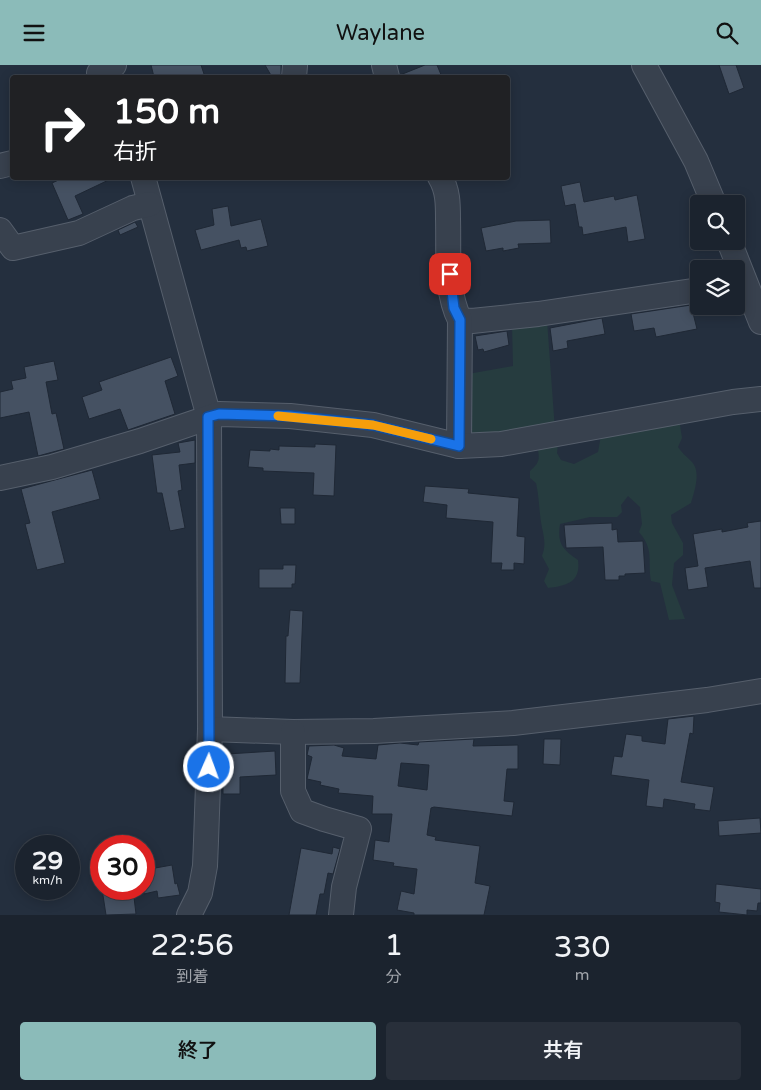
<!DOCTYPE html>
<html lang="ja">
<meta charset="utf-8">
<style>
:root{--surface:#1b232e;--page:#282f3a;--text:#f1f3f6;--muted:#a0a4aa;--line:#39404a;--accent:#8bbbb9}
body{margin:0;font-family:"Varela Round","Noto Sans JP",sans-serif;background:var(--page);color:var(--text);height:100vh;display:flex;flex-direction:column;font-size:19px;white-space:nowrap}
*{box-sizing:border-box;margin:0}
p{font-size:16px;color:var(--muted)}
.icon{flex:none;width:28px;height:28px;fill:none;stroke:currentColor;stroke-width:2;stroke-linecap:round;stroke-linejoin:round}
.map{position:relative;height:850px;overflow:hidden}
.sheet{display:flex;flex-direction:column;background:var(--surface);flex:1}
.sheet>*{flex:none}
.hud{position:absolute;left:10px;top:10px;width:500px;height:105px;border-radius:5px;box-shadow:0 2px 12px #0003,0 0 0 1px var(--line);background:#202124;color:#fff;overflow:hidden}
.tools{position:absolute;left:690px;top:130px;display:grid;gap:10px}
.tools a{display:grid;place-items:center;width:55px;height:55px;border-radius:5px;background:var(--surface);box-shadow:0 2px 12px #0003,0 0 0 1px var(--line);font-size:25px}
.speed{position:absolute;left:15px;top:770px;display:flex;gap:10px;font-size:25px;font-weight:700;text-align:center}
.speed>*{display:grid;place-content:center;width:65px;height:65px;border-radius:50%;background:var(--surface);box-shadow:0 2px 12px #0003,0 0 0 1px var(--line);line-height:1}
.speed small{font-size:12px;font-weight:400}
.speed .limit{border:8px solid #d22;background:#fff;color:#111}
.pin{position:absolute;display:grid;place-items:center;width:42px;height:42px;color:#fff;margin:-21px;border-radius:10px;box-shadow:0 2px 8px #0006}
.me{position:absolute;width:55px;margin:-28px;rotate:2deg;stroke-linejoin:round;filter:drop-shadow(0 0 4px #0008)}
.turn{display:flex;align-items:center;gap:18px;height:105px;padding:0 20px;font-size:22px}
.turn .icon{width:65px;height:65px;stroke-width:2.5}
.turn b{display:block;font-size:35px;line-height:42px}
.eta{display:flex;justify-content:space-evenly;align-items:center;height:85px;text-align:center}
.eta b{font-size:30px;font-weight:600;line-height:35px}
.cta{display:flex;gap:10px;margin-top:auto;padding:10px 20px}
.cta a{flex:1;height:58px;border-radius:5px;background:var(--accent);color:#111;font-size:20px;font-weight:600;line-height:58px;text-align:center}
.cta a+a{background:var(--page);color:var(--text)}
header{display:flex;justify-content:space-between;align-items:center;height:65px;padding:0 20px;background:var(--accent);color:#111;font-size:22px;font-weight:600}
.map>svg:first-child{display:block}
.green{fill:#263c3f}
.building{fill:#455162;stroke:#1f2835;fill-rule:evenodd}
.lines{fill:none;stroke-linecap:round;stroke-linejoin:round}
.minor-casing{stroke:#565f6c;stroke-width:26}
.minor{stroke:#38414e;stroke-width:24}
.route-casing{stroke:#114b97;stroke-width:12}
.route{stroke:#1a73e8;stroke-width:9}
.slow{stroke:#f59e0b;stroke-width:9}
</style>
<header><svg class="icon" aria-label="menu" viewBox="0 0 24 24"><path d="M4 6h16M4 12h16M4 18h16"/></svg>Waylane<svg class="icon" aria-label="search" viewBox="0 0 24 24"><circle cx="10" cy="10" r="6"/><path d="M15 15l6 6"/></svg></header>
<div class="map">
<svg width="761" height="850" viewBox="0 0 761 850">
<rect width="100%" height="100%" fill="#242f3e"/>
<g class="green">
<polygon points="547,255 555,365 469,375 468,309 513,301 512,261"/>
<path d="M668,357L680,360L682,373L678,382C682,388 686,391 691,396C702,406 694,427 691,438L671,450L672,458L683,478V490L674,498L672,520L685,554L669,555L660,518L651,516C647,495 655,486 639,467L642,459L640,442L628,431L621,440L622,447L617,452H590L560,459C557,478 562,484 578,495C581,517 567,521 548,523L544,516L549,504L542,491C547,478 543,470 541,457C539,444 539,431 536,418L530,413V406C538,399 540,396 538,385L547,379L558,380L557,388L561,395L574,399L598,387L602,365Z"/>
</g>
<g class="building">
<polygon points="151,0 201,0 205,12 154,12"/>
<polygon points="265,0 281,0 281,12 272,12"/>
<polygon points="425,0 437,0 442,12 400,12 400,10"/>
<polygon points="719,0 736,0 744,23 729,29"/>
<polygon points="65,112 115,112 75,131 83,149 68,155 52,118"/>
<polygon points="580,117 584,137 614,131 615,135 637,130 645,174 628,177 626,162 583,170 582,162 579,162 575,139 565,141 561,121"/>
<polygon points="228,141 231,161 261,154 268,181 247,186 246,182 241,183 239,175 201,185 195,165 214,160 212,144"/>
<polygon points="550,155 551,178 518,179 519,183 503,186 503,183 486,186 481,163 516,156"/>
<polygon points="135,157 138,162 120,170 118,165"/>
<polygon points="691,240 697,264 656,272 654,263 634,266 631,249"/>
<polygon points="602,253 605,269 567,276 568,283 553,286 550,263"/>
<polygon points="507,266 509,280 484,287 483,284 478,285 475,271"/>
<polygon points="171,292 178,311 165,316 175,349 128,365 120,344 89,354 82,332 102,325 99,317"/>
<polygon points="54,296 58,315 46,317 52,349 56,348 64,384 38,391 29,347 0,353 0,327 13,324 11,316 26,313 24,302"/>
<polygon points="195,375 195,398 179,400 182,425 178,426 185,463 170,466 162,428 157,428 152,390 180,387 178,378"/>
<polygon points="315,379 336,380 334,431 313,430 314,408 263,406 263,403 248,402 250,385 270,386 270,384 279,385 279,381 315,382"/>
<polygon points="92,405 100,434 52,447 65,498 37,505 25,459 30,458 21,424"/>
<polygon points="425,421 469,424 468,428 519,433 517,471 525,472 524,499 514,498 514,505 501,505 502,498 491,498 493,457 446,453 447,440 423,437"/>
<polygon points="280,443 295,443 295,459 281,459"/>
<polygon points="761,456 761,523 754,523 750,496 705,503 708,522 688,525 685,503 698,501 693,469 722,464 722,467 748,462 747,458"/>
<polygon points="612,458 612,465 617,464 618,477 643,476 645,508 625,509 625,511 619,511 619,515 605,515 603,482 566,483 564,460"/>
<polygon points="283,500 296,500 295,519 292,519 292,523 259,523 259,504 283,504"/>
<polygon points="290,545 303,546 300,618 285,618 286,571 288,571"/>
<polygon points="694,651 693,669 690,668 681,717 714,722 710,746 694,744 695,739 664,734 663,743 646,741 649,715 611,710 614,691 622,692 626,669 642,671 642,676 665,679 668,654"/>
<path d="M474,674L473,681L518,680V704H507L504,736L514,737L512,751L434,742L431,743L427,770L436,772L435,775L480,781L475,818L490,821L484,850H414V848L397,845L401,826L414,829L417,804L393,801L394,798L373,795L375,775L389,777L392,749H372L373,731L338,728L339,724L320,720L321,717L307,714L312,692L307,690L309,681L334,680L344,683L342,691L376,694L378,680L400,678L418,680L419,677ZM401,698L429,700L427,725L398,721Z"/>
<polygon points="544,674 561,674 560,700 543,699"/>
<polygon points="275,686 276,710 240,712 240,729 223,729 223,705 228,705 227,689"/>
<polygon points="760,753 761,768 719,771 718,756"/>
<polygon points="333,782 340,784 333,809 328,808 324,829 320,829 316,850 289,850 301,783 332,789"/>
<polygon points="172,800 175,819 177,818 180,830 158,833 157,826 144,829 144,805"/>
<polygon points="716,819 761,824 761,838 758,838 757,846 747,845 747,850 719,847 720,838 715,837"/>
<polygon points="102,824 133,824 136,849 106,850"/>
</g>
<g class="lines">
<defs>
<g id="minor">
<polyline points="384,0 387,12"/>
<polyline points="644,0 696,96 714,139"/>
<polyline points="99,8 114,0"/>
<polyline points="294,12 295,1"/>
<polyline points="0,101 12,98"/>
<polyline points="143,112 209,352 210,664 206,776 205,801 200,828 189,850"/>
<path d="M440,112C448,125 448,139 448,154C449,187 445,226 460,255L472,256L538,249L699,225"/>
<polyline points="0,165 13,183 79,168 133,143 150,139"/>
<polyline points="729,176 761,257"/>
<polyline points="459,381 460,255"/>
<polyline points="0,413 52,402 140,376 219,349 290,351 373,360 459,381 501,379 733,337 761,334"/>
<polyline points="210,664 293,667 374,666 513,658 707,635 761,626"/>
<polyline points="293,667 293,726 302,746 324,754 359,764 344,822 341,850"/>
</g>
</defs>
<use href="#minor" class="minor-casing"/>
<use href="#minor" class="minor"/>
</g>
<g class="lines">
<defs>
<polyline id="route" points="209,702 208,352 219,349 290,351 373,360 459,381 460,255 454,243 450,209"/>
</defs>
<use href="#route" class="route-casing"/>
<use href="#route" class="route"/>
<polyline class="slow" points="278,351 373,360 431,374"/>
</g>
</svg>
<div class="tools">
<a><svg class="icon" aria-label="search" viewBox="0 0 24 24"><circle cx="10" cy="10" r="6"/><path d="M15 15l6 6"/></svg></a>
<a><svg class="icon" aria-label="layers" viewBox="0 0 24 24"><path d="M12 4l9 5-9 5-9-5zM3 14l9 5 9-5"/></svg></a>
</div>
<div class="speed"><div>29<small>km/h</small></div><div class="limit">30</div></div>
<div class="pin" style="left:450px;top:209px;background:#d93025"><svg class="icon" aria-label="arrive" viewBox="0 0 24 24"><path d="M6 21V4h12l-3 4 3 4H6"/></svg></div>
<svg class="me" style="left:209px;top:702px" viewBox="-20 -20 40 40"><circle r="17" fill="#1a73e8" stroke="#fff" stroke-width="3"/><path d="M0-11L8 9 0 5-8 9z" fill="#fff"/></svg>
<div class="hud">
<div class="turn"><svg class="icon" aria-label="right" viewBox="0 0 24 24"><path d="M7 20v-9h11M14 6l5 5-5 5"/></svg><div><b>150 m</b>右折</div></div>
</div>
</div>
<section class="sheet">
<div class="eta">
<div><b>22:56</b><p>到着</p></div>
<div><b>1</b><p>分</p></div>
<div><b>330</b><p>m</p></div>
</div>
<div class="cta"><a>終了</a><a>共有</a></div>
</section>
